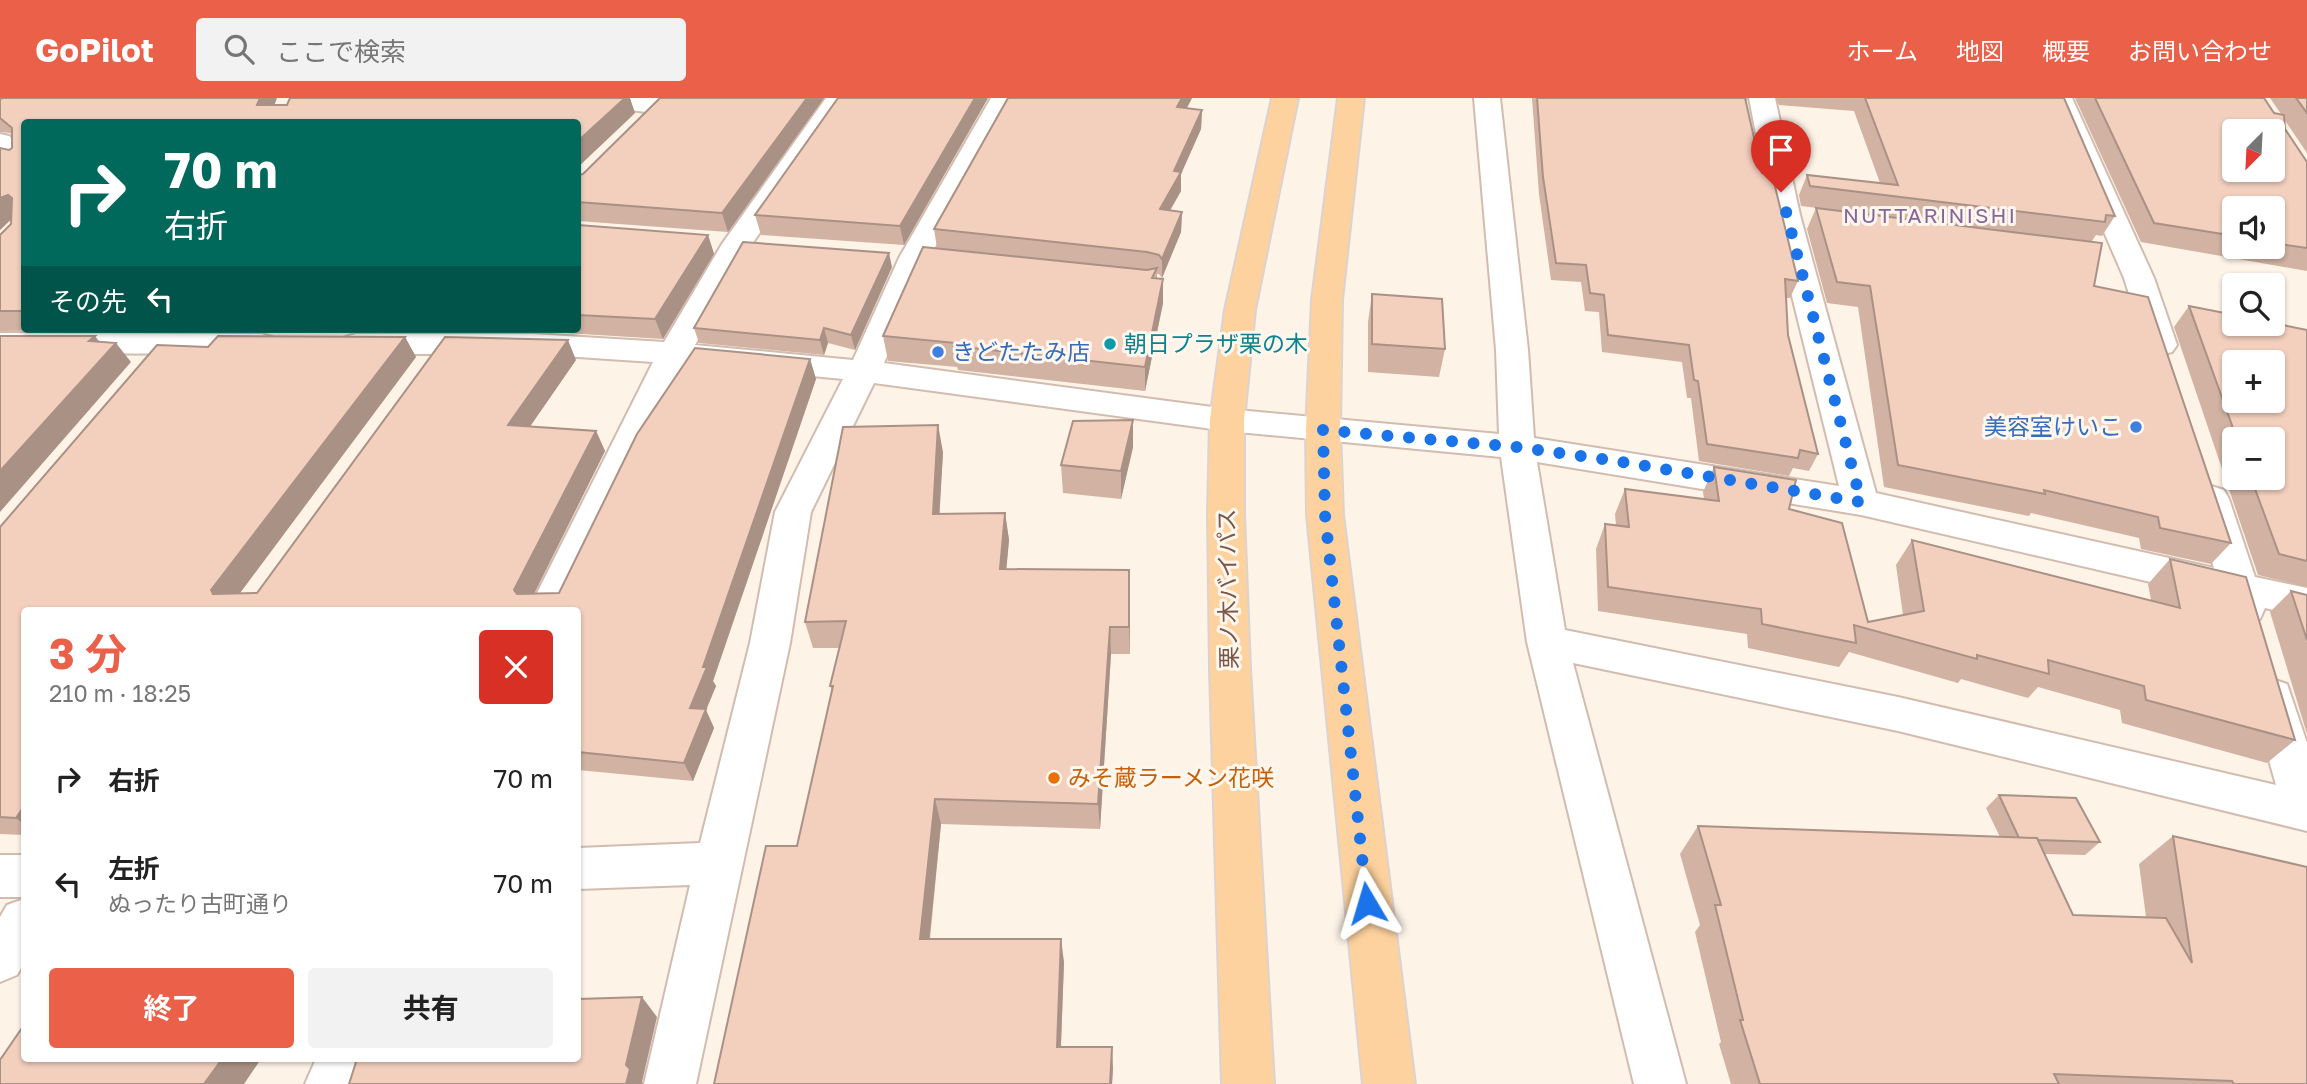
<!DOCTYPE html>
<html lang="ja">
<meta charset="utf-8">
<style>
:root{--surface:#fff;--page:#f2f2f2;--text:#222;--muted:#767676;--accent:#ea6049}
body{margin:0;font-family:"Golos Text","Noto Sans JP",sans-serif;background:var(--page);color:var(--text);height:100vh;display:flex;flex-direction:column;font-size:26px;white-space:nowrap}
*{box-sizing:border-box;margin:0}
p{font-size:23px;color:var(--muted)}
.icon{flex:none;width:38px;height:38px;fill:none;stroke:currentColor;stroke-width:2;stroke-linecap:round;stroke-linejoin:round}
.map{position:relative;flex:1;overflow:hidden}
.sheet{position:absolute;left:21px;top:509px;width:560px;height:455px;display:flex;flex-direction:column;background:var(--surface);border-radius:7px;box-shadow:0 2px 5px #0004}
.sheet>*{flex:none}
.guide{position:absolute;left:21px;top:21px;width:560px;height:214px;border-radius:7px;box-shadow:0 2px 5px #0004;background:#00695c;color:#fff;overflow:hidden}
.needle{width:46px;rotate:204deg}
.tools{position:absolute;left:2222px;top:21px;display:grid;gap:14px}
.tools a{display:grid;place-items:center;width:63px;height:63px;border-radius:7px;background:var(--surface);box-shadow:0 2px 5px #0004;font-size:35px}
.pin{position:absolute;display:grid;place-items:center;width:60px;height:60px;color:#fff;margin:-72px -30px;border-radius:50% 50% 50% 0;rotate:-45deg;box-shadow:0 0 7px #0007}
.pin .icon{rotate:45deg}
.me{position:absolute;width:77px;margin:-38px;rotate:353deg;stroke-linejoin:round;filter:drop-shadow(0 0 5px #0008)}
.turn{display:flex;align-items:center;gap:24px;height:147px;padding:0 28px;font-size:32px}
.turn .icon{width:91px;height:91px;stroke-width:2.5}
.turn b{display:block;font-size:49px;line-height:60px}
.then{display:flex;align-items:center;height:66px;padding:0 28px;background:#0003;gap:14px;font-size:26px}
.round{display:grid;place-items:center;flex:none;width:74px;height:74px;border-radius:7px;background:var(--page)}
.overview{display:flex;align-items:center;justify-content:space-between;height:119px;padding:0 28px}
h1{font-size:42px;font-weight:700;line-height:52px;color:var(--accent)}
.cta{display:flex;gap:14px;margin-top:auto;padding:14px 28px}
.cta a{flex:1;height:80px;border-radius:7px;background:var(--accent);color:#fff;font-size:28px;font-weight:700;line-height:80px;text-align:center}
.cta a+a{background:var(--page);color:var(--text)}
ul{padding:0;list-style:none}
li{display:flex;align-items:center;gap:21px;height:105px;padding:0 28px}
li div{flex:1}
li b{display:block;font-size:26px}
li em{font-style:normal}
header{display:flex;align-items:center;gap:42px;box-sizing:border-box;height:98px;padding:0 35px;background:var(--accent);color:#fff}
header strong{font-size:33px}
nav{display:flex;gap:38px;margin-inline-start:auto;font-size:24px}
.search{width:490px;height:63px;background:var(--page);display:flex;align-items:center;gap:18px;box-sizing:border-box;padding:0 24px;border-radius:7px;color:var(--muted);font-size:26px}
.map>svg:first-child{display:block}
.lines{fill:none;stroke-linecap:round;stroke-linejoin:round}
.minor-casing{stroke:#d2bcaf;stroke-width:4}
.major-casing{stroke:#dcd3d0;stroke-width:4}
.minor{fill:#fff;fill-rule:evenodd}
.major{fill:#fdd29e;fill-rule:evenodd}
.wall{fill:#d1b2a3;fill-rule:evenodd}
.shaded-wall{fill:#aa9185}
.building{fill:#f3cfbe;stroke:#aa9185;stroke-width:2;fill-rule:evenodd}
.route{stroke:#1a73e8;stroke-width:12;stroke-dasharray:0 21.6}
.culture-dot{fill:#0f9aa8;stroke:#fff7ee;stroke-width:2.5}
.shop-dot{fill:#3f7fe0;stroke:#fff7ee;stroke-width:2.5}
.food-dot{fill:#e8710a;stroke:#fff7ee;stroke-width:2.5}
.labels{text-anchor:middle;stroke-width:6;stroke-linejoin:round;paint-order:stroke}
.far-quarter-label{font-size:21px;letter-spacing:2px;fill:#85669b;stroke:#fff7ee}
.culture-label{font-size:23px;fill:#0d838f;stroke:#fff7ee;text-anchor:start}
.shop-label{font-size:23px;fill:#366cbe;stroke:#fff7ee;text-anchor:start}
.street-label{font-size:23px;fill:#78574a;stroke:#fff7ee}
.food-label{font-size:23px;fill:#c56008;stroke:#fff7ee;text-anchor:start}
</style>
<header>
<strong>GoPilot</strong>
<div class="search"><svg class="icon" aria-label="search" viewBox="0 0 24 24"><circle cx="10" cy="10" r="6"/><path d="M15 15l6 6"/></svg>ここで検索</div>
<nav><a>ホーム</a><a>地図</a><a>概要</a><a>お問い合わせ</a></nav>
</header>
<div class="map">
<svg width="2307" height="986" viewBox="0 0 2307 986">
<rect width="100%" height="100%" fill="#fdf3e7"/>
<g class="lines">
<defs>
<g id="minor">
<polygon points="585,0 659,0 671,3 675,8 671,13 662,16 598,8 589,5"/>
<polygon points="826,0 852,0 752,146 695,247 853,262 899,160 991,0 1017,0 929,160 884,265 1227,311 1499,336 1496,252 1474,0 1500,0 1528,252 1534,340 1839,388 1772,117 1749,0 1775,0 1800,117 1876,395 2214,470 2193,401 2198,392 2211,388 2224,392 2229,401 2255,479 2307,490 2307,520 2265,510 2260,521 2246,525 2232,521 2224,501 1861,417 1537,364 1565,532 1898,599 2276,687 2251,598 2257,586 2272,581 2287,586 2307,645 2307,733 1898,633 1573,565 1686,986 1634,986 1527,544 1501,359 1227,333 874,285 811,414 790,545 696,986 644,986 690,787 578,791 578,750 700,745 750,545 775,414 843,281 685,266 567,513 528,513 653,264 533,256 356,256 345,253 340,246 345,239 356,236 533,236 664,244 722,146"/>
<polygon points="2046,0 2072,0 2154,180 2177,247 2172,254 2161,257 2150,254 2145,247 2124,180"/>
<polygon points="0,36 9,38 24,51 24,69 7,64 0,58"/>
<polygon points="0,235 261,236 272,239 277,246 272,253 261,256 0,255"/>
<rect x="0" y="757" width="24" height="42"/>
<polygon points="24,801 24,865 17,877 0,884 0,819 7,807"/>
<polygon points="316,961 367,961 357,986 305,986"/>
</g>
<g id="major">
<polygon points="1272,0 1298,0 1255,212 1244,322 1244,416 1250,571 1274,986 1222,986 1210,571 1208,416 1210,322 1225,212"/>
<polygon points="1338,0 1364,0 1342,202 1340,332 1343,417 1415,986 1363,986 1307,417 1306,332 1312,202"/>
</g>
</defs>
<use href="#minor" class="minor-casing"/>
<use href="#major" class="major-casing"/>
<use href="#minor" class="minor"/>
<use href="#major" class="major"/>
</g>
<g class="wall">
<polygon points="824,0 728,134 578,123 578,77"/>
<polygon points="988,0 904,147 761,137 755,117"/>
<polygon points="1192,0 1187,10 1202,12 1201,31 1181,76 1181,93 1170,113 1182,114 1181,134 1162,180 1159,176 1157,176 1157,180 1163,205 1145,293 958,272 957,269 888,263 883,238 937,150 934,131"/>
<polygon points="1532,0 1748,0 1746,4 1762,75 1798,183 1790,200 1786,200 1788,237 1818,356 1809,373 1793,370 1789,378 1699,363 1691,300 1687,300 1682,264 1602,254 1599,214 1585,213 1581,184 1551,182 1539,96"/>
<polygon points="1776,0 2064,0 2115,118 2102,138 2096,137 2092,143 2094,188 2231,445 2211,466 2141,451 2139,440 2031,415 2029,418 1884,389 1858,209 1827,205 1807,131 1816,110 1925,123 1801,108 1799,97 1807,77 1880,85 1854,13 1779,7"/>
<path d="M2075,0H2264L2274,15L2281,16L2270,0H2307V55L2284,21L2285,31L2307,64V173L2141,144ZM2235,110H2273V149H2235Z"/>
<polygon points="0,1 274,7 635,15 578,69 578,24 24,24 24,231 138,231 136,232 0,233 0,137 11,126 11,122 0,132 9,52 12,50 12,37 10,35 0,34"/>
<polygon points="578,127 708,137 714,156 663,241 533,233 473,233 472,231 578,231"/>
<polygon points="892,169 855,252 828,245 824,257 699,245 694,230"/>
<polygon points="1372,196 1445,251 1439,279 1368,274 1368,224"/>
<path d="M2189,208L2307,232V489L2258,477L2174,229ZM2235,341H2273V380H2235Z"/>
<polygon points="253,231 437,231 435,233 254,233"/>
<polygon points="405,239 416,259 240,495 257,495 576,262 530,328 596,333 605,353 534,496 559,495 810,261 816,281 713,583 716,588 706,612 714,630 693,683 578,672 578,513 24,513 24,737 0,736 0,429 208,249"/>
<polygon points="1133,349 1121,401 1063,395 1061,367"/>
<polygon points="943,354 939,416 1005,415 1009,442 1006,471 1129,472 1130,556 1111,556 1100,731 941,726 930,841 1064,864 1061,949 1113,970 1112,986 714,986 797,748 832,593 830,588 839,550 813,550 805,524"/>
<polygon points="1714,369 1789,411 1868,524 1903,517 1896,467 1912,442 2151,502 2148,486 2170,461 2295,642 2267,665 2122,625 2120,612 2038,589 2028,600 1961,581 1958,585 1849,554 1839,569 1748,550 1747,536 1598,513 1596,451 1605,426 1616,428 1615,416 1625,391 1704,401 1703,394"/>
<polygon points="2291,493 2307,497 2307,636 2270,514"/>
<polygon points="1999,697 2100,744 2085,757 2045,756 2073,817 2146,819 2139,766 2173,738 2307,986 1731,986 1719,946 1721,944 1695,834 1700,827 1680,756 1698,728 2000,739 1986,710"/>
</g>
<g class="shaded-wall">
<polygon points="260,0 277,0 268,24 257,7"/>
<polygon points="625,0 630,0 635,15 578,69 578,43"/>
<polygon points="807,0 824,0 728,134 722,115"/>
<polygon points="975,0 988,0 904,147 900,128"/>
<polygon points="1182,0 1192,0 1177,28 1177,9"/>
<polygon points="1202,12 1201,31 1181,76 1181,93 1159,131 1160,111 1174,73"/>
<polygon points="8,97 23,116 12,120 0,132 0,100"/>
<polygon points="1182,114 1181,134 1162,180 1162,161"/>
<polygon points="708,137 714,156 663,241 655,221"/>
<polygon points="889,155 892,169 855,252 851,237"/>
<polygon points="1163,181 1163,205 1145,293 1145,269"/>
<polygon points="824,230 828,245 824,257 820,242"/>
<polygon points="95,238 107,254 116,245 131,264 0,414 0,373 89,243"/>
<polygon points="405,239 416,259 228,511 213,496 211,492"/>
<polygon points="568,242 576,262 518,346 508,327"/>
<polygon points="810,261 816,281 713,583 716,588 706,612 714,630 693,683 684,665 690,610 703,569"/>
<polygon points="1133,322 1133,349 1121,401 1121,373"/>
<polygon points="938,327 943,354 938,443 933,416"/>
<polygon points="596,333 605,353 526,512 514,492"/>
<polygon points="1005,415 1009,442 1004,498 1000,471"/>
<polygon points="1129,472 1130,499 1130,556 1129,529"/>
<polygon points="1110,529 1111,556 1100,731 1098,706"/>
<polygon points="935,701 941,726 927,864 920,841"/>
<polygon points="24,708 24,726 16,720"/>
<polygon points="1061,841 1064,864 1060,970 1057,949"/>
<polygon points="642,899 657,919 642,984 643,986 626,986 626,967"/>
<polygon points="1112,949 1113,970 1112,986 1110,986"/>
<polygon points="222,961 261,961 244,986 204,986"/>
</g>
<g class="building">
<polygon points="3,0 260,0 257,7 287,7 290,0 625,0 578,43 578,24 24,24 24,213 0,213 0,137 11,126 12,100 8,97 0,100 0,50 9,52 12,50 12,30 0,20 0,1"/>
<polygon points="660,0 807,0 722,115 578,104 578,77 583,76"/>
<polygon points="838,0 975,0 900,128 755,117"/>
<polygon points="1008,0 1182,0 1177,9 1202,12 1174,73 1181,74 1160,111 1182,114 1162,161 1159,157 1147,154 934,131"/>
<polygon points="1537,0 1745,0 1762,75 1772,76 1798,183 1785,181 1788,237 1818,356 1800,352 1798,360 1707,346 1698,283 1694,282 1689,247 1608,237 1604,197 1590,195 1586,167 1556,165 1543,79"/>
<polygon points="1865,0 2064,0 2115,118 2106,117 2105,124 1810,88 1807,77 1898,87"/>
<path d="M2095,0H2264L2274,15L2284,17L2285,31L2307,64V150L2273,145V110H2235V138L2154,125ZM2235,33H2273V72H2235Z"/>
<polygon points="2296,0 2307,0 2307,15"/>
<polygon points="1816,110 2102,145 2094,188 2148,199 2231,445 2160,430 2158,419 2044,392 2045,396 1898,367 1870,188 1837,184"/>
<polygon points="578,127 708,137 655,221 578,217"/>
<polygon points="743,144 889,155 851,237 824,230 820,242 694,230"/>
<polygon points="923,149 1147,172 1157,170 1152,180 1163,181 1145,269 954,248 956,245 883,238"/>
<polygon points="1372,196 1442,201 1445,251 1372,246"/>
<path d="M2189,208L2235,217V226L2273,225L2307,232V463L2279,456L2251,380H2273V341H2237ZM2235,264H2273V303H2235Z"/>
<polygon points="0,238 95,238 89,243 116,245 0,373"/>
<polygon points="218,238 405,239 211,492 213,496 257,495 445,239 568,242 508,327 596,333 514,492 517,496 559,495 637,336 695,250 810,261 703,569 707,569 690,610 706,611 684,665 578,654 578,513 24,513 24,708 16,720 0,719 0,429 157,247 208,249"/>
<polygon points="1133,322 1121,373 1061,367 1073,323"/>
<polygon points="938,327 933,416 1005,415 1000,471 1129,472 1129,529 1110,529 1098,706 935,701 920,841 1061,841 1057,949 1112,949 1110,986 714,986 766,748 797,748 833,588 830,588 846,523 805,524 843,329"/>
<polygon points="1714,369 1796,382 1789,411 1842,425 1868,524 1924,513 1912,442 2180,510 2170,461 2246,479 2295,642 2146,602 2144,588 2048,562 2049,576 1977,557 1977,561 1854,527 1856,545 1762,526 1761,511 1608,489 1605,426 1629,429 1625,391 1719,403"/>
<polygon points="2291,493 2307,497 2307,542"/>
<polygon points="1999,697 2076,700 2100,744 2038,742 2037,740 2019,740"/>
<polygon points="1698,728 2037,740 2073,817 2166,820 2192,865 2173,738 2307,769 2307,986 2234,986 2232,983 2054,976 2059,986 1760,986 1740,922 1743,922 1715,807 1721,807"/>
<polygon points="642,899 626,967 630,971 626,986 349,986 357,961 578,961 578,901"/>
<polygon points="24,927 24,961 222,961 204,986 0,986 0,962"/>
</g>
<g class="lines">
<polyline class="route" points="1367,805 1325,417 1323,332 1517,349 1610,362 1861,404 1781,94"/>
</g>
<circle class="culture-dot" cx="1110" cy="246" r="7"/>
<g class="shop-dot">
<circle cx="938" cy="254" r="7"/>
<circle cx="2136" cy="329" r="7"/>
</g>
<circle class="food-dot" cx="1054" cy="680" r="7"/>
<g class="labels">
<g class="far-quarter-label">
<text x="1930" y="125">NUTTARINISHI</text>
</g>
<g class="culture-label">
<text x="1124" y="254">朝日プラザ栗の木</text>
</g>
<g class="shop-label">
<text x="952" y="262">きどたたみ店</text>
<text x="2122" y="337" text-anchor="end">美容室けいこ</text>
</g>
<g class="street-label">
<text transform="translate(1228 491) rotate(-91)" y="8">栗ノ木バイパス</text>
</g>
<g class="food-label">
<text x="1068" y="688">みそ蔵ラーメン花咲</text>
</g>
</g>
</svg>
<div class="tools">
<a><svg class="needle" viewBox="-14 -14 28 28"><path d="M0-13l5 13h-10z" fill="#e53935"/><path d="M0 13l5-13h-10z" fill="#767676"/></svg></a>
<a><svg class="icon" aria-label="sound" viewBox="0 0 24 24"><path d="M4 9h4l5-4v14l-5-4H4zM17 9q2 3 0 6"/></svg></a>
<a><svg class="icon" aria-label="search" viewBox="0 0 24 24"><circle cx="10" cy="10" r="6"/><path d="M15 15l6 6"/></svg></a>
<a>+</a>
<a>−</a>
</div>
<div class="pin" style="left:1781px;top:94px;background:#d93025"><svg class="icon" aria-label="arrive" viewBox="0 0 24 24"><path d="M6 21V4h12l-3 4 3 4H6"/></svg></div>
<svg class="me" style="left:1367px;top:805px" viewBox="-20 -20 40 40"><path d="M0-17L14 15 0 8-14 15z" fill="#1a73e8" stroke="#fff" stroke-width="4"/></svg>
<div class="guide">
<div class="turn"><svg class="icon" aria-label="right" viewBox="0 0 24 24"><path d="M7 20v-9h11M14 6l5 5-5 5"/></svg><div><b>70 m</b>右折</div></div>
<div class="then">その先<svg class="icon" aria-label="left" viewBox="0 0 24 24"><path d="M17 20v-9H6M10 6l-5 5 5 5"/></svg></div>
</div>
<section class="sheet">
<div class="overview"><div><h1>3 分</h1><p>210 m · 18:25</p></div><a class="round" style="background:#d93025;color:#fff"><svg class="icon" aria-label="close" viewBox="0 0 24 24"><path d="M6 6l12 12M18 6L6 18"/></svg></a></div>
<ul>
<li><svg class="icon" aria-label="right" viewBox="0 0 24 24"><path d="M7 20v-9h11M14 6l5 5-5 5"/></svg><div><b>右折</b></div><em>70 m</em></li>
<li><svg class="icon" aria-label="left" viewBox="0 0 24 24"><path d="M17 20v-9H6M10 6l-5 5 5 5"/></svg><div><b>左折</b><p>ぬったり古町通り</p></div><em>70 m</em></li>
</ul>
<div class="cta"><a>終了</a><a>共有</a></div>
</section>
</div>
